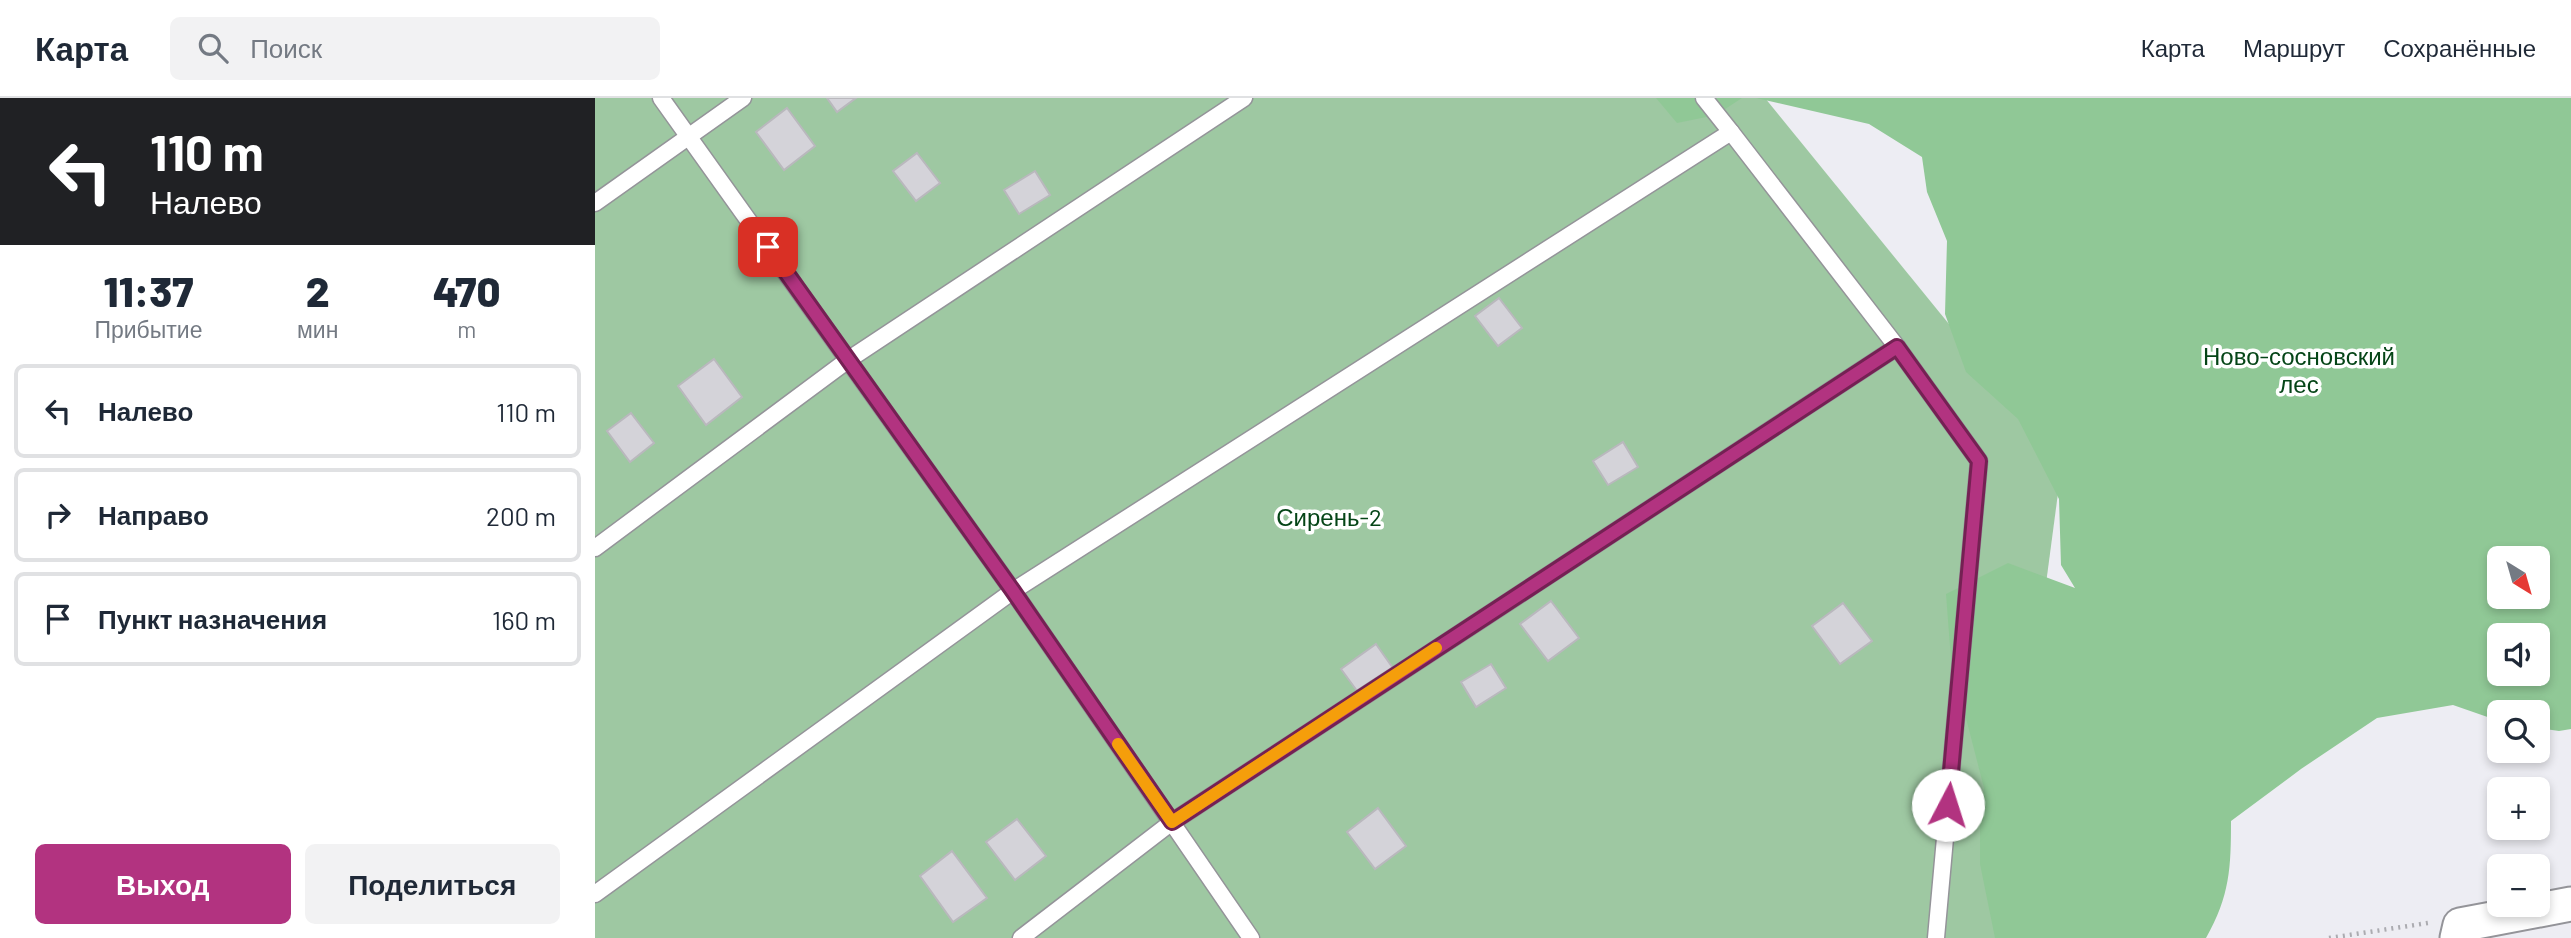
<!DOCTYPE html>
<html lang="ru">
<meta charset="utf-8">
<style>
:root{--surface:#fff;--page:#f2f2f3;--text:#1f2937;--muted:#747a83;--line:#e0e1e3;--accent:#b23380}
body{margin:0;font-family:Barlow,sans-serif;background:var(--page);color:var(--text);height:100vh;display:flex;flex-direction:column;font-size:26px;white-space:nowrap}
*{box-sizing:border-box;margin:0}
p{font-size:23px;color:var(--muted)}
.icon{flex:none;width:38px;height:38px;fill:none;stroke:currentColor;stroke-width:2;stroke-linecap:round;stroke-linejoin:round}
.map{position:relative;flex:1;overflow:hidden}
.drawer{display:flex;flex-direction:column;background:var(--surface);width:595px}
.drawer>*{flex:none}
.hud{background:#202124;color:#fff;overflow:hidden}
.needle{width:46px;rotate:143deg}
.fabs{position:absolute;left:1892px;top:448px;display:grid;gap:14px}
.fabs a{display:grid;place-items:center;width:63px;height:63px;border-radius:10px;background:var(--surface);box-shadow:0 4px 10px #0003;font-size:35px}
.pin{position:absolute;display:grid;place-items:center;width:60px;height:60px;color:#fff;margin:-30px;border-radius:14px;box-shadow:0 4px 10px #0006}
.me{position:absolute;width:77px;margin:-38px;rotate:5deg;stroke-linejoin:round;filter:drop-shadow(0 0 5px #0008)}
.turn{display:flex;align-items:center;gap:24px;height:147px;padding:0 35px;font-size:32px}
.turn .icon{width:91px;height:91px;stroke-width:2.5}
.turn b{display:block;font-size:49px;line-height:60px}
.eta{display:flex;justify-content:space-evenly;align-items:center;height:119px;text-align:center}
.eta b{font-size:42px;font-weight:800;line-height:49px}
.cta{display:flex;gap:14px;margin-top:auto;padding:14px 35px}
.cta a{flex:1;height:80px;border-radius:10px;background:var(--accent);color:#fff;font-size:28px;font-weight:800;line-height:80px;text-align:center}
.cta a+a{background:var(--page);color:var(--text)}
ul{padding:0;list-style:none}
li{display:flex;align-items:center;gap:21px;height:94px;margin:0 14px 10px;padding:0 21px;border:4px solid var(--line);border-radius:10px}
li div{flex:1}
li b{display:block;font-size:26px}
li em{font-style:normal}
header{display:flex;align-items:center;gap:42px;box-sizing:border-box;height:98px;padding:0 35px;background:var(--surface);border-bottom:2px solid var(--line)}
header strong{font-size:33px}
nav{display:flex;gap:38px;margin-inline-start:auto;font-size:24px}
.search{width:490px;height:63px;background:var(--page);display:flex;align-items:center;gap:18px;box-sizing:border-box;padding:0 24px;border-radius:10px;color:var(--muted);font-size:26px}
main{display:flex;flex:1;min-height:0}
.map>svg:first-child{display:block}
.green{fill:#9ec8a2}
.forest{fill:#90c896;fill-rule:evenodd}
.building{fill:#d4d3d9;stroke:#b9b8bd;stroke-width:2}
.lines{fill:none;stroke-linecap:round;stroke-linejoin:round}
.lane-casing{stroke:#949499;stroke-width:19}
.street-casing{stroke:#949499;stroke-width:37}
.path{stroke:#ababb0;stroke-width:4.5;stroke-dasharray:2 5;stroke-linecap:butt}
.lane{stroke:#fff;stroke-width:16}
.street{stroke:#fff;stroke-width:33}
.route-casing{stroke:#742153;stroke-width:18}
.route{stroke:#b23380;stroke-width:12}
.slow{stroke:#f59e0b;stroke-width:12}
.labels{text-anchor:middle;stroke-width:7;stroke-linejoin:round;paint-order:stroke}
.park-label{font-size:24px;fill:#054517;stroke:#fff}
</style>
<header>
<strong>Карта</strong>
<div class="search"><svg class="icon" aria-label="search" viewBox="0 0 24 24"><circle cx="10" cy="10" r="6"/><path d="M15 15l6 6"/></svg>Поиск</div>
<nav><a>Карта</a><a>Маршрут</a><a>Сохранённые</a></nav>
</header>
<main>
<section class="drawer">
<div class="hud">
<div class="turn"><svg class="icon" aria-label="left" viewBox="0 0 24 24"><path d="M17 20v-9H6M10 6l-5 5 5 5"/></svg><div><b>110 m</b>Налево</div></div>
</div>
<div class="eta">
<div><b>11:37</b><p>Прибытие</p></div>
<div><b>2</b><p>мин</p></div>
<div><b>470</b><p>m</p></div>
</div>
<ul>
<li><svg class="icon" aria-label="left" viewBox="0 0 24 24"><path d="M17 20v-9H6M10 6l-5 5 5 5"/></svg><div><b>Налево</b></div><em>110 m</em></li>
<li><svg class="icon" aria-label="right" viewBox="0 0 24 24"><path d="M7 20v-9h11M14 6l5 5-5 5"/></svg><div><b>Направо</b></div><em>200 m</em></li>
<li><svg class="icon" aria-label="arrive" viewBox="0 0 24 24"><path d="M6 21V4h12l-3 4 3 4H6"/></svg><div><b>Пункт назначения</b></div><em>160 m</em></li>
</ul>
<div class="cta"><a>Выход</a><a>Поделиться</a></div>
</section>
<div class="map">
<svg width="1976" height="840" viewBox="0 0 1976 840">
<rect width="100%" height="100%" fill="#ededf3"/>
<polygon class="green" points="0,0 1170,0 1467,365 1404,840 0,840"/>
<g class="forest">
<polygon points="1061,0 1147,0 1121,17 1082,25"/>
<path d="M1161,0H1976V631L1964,633L1943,630L1942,614H1904V623L1858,607L1782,620L1706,671L1636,723C1636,769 1635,798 1611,840H1400L1385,766V719L1389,690L1356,562L1351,496L1413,465L1480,490L1466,467L1464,401L1423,321L1371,274L1350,216L1352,143L1332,94L1327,59L1274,26ZM1904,460H1942V499H1904ZM1904,537H1942V576H1904Z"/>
</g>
<g class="building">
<polygon points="232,0 261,0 242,14"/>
<polygon points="192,10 220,48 189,72 161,34"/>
<polygon points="322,55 345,85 321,103 298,73"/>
<polygon points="440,73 455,97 424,116 409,92"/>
<polygon points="904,200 927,230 903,248 880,218"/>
<polygon points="119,261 147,299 111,327 83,288"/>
<polygon points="36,315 59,345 35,364 12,333"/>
<polygon points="1028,344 1043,369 1013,387 998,363"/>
<polygon points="956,503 984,540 953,563 925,526"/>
<polygon points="1248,505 1277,543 1245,566 1217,528"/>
<polygon points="781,546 800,573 765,597 746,571"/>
<polygon points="896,566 911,590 881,609 866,584"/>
<polygon points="783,710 811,748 780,771 752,734"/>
<polygon points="422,721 451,758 420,782 391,744"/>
<polygon points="357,753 392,800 358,824 325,778"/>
</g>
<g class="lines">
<defs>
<g id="lane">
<polyline points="66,0 418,493 656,840"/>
<polyline points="1109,0 1136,34"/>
<polyline points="0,105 148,0"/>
<polyline points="0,450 253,262 649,0"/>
<polyline points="0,796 418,493 1136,34 1302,249 1384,363 1341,840"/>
<polyline points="426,840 577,724 1302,249"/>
</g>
<polyline id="street" points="1862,840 1865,827 1976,806"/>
</defs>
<use href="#lane" class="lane-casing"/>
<use href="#street" class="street-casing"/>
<polyline class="path" points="1734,840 1833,825"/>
<use href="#lane" class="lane"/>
<use href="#street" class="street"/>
</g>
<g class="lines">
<defs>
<polyline id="route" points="173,149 418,493 577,724 1302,249 1384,363 1353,707"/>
</defs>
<use href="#route" class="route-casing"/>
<use href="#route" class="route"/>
<polyline class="slow" points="523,646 577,724 841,550"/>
</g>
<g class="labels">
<g class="park-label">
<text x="1704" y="267">Ново-сосновский<tspan x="1704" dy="28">лес</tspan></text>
<text x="734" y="428">Сирень-2</text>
</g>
</g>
</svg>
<div class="fabs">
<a><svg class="needle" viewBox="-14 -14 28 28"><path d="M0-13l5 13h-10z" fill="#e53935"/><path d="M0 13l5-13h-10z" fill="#747a83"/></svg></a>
<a><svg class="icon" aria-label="sound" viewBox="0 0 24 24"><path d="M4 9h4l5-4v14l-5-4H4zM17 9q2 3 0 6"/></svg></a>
<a><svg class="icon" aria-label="search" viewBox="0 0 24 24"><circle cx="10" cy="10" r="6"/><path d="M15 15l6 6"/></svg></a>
<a>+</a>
<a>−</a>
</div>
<div class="pin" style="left:173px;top:149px;background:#d93025"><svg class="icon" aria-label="arrive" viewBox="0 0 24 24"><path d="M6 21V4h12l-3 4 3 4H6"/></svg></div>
<svg class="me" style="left:1353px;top:707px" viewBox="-20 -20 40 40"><circle r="19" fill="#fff"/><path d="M0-13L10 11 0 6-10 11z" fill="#b23380"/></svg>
</div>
</main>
